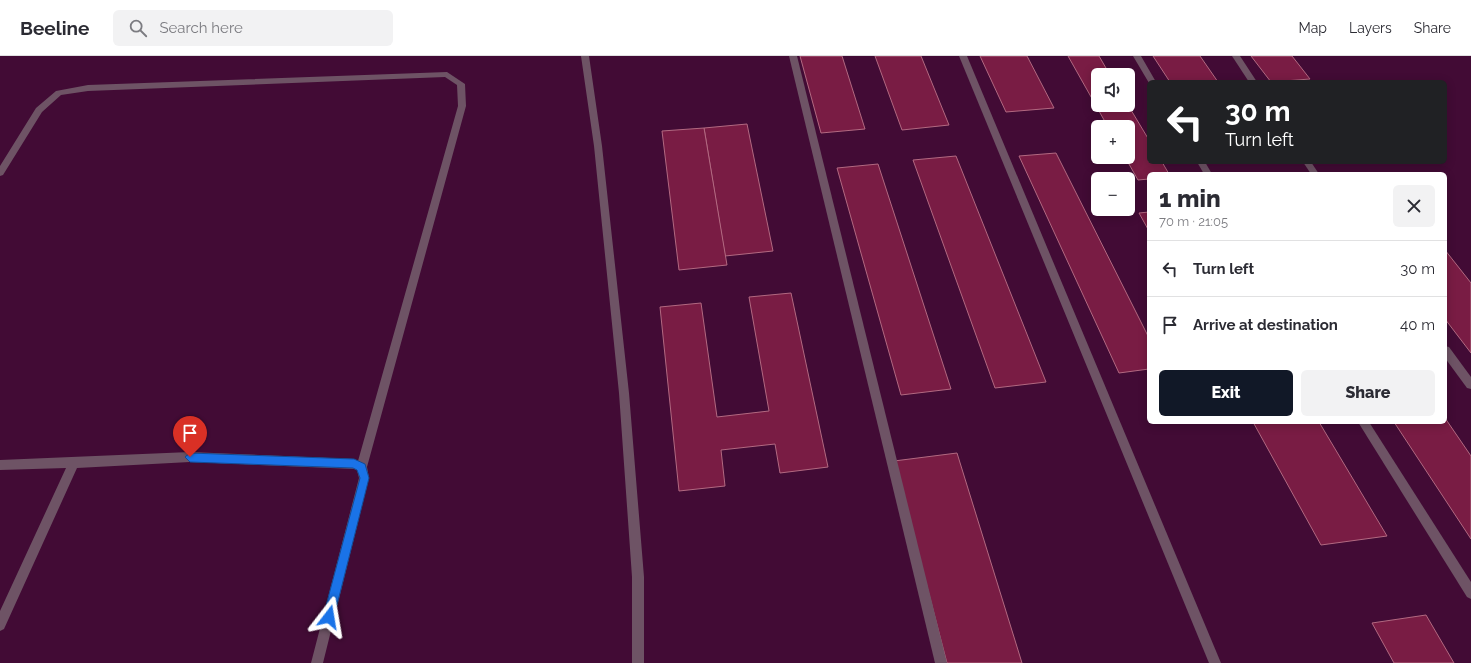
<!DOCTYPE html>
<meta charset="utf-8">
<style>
:root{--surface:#fff;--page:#f2f2f3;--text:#2b2b33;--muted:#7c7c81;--line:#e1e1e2;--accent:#111827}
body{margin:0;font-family:Raleway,sans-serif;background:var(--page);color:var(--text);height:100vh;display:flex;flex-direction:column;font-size:15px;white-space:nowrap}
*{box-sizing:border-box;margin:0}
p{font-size:13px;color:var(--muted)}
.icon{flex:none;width:22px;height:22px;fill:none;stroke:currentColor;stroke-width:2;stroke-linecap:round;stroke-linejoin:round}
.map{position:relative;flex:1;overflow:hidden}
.panel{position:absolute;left:1147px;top:116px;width:300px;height:252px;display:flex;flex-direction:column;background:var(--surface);border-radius:6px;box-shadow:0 2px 10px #0003}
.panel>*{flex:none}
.guide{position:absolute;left:1147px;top:24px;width:300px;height:84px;border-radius:6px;box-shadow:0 2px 10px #0003;background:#202124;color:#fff;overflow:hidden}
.fabs{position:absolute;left:1091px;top:12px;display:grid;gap:8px}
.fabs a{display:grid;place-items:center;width:44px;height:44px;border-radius:6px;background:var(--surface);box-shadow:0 2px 10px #0003;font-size:20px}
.pin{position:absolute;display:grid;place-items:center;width:34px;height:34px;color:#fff;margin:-41px -17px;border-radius:50% 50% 50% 0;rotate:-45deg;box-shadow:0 0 4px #0007}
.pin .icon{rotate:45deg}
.me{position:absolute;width:44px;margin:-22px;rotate:14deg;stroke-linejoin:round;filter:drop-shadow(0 0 3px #0008)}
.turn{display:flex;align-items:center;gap:14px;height:84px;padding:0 12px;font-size:18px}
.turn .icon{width:52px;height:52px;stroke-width:2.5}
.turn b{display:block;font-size:28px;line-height:34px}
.round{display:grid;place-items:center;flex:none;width:42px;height:42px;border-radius:6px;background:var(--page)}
.headline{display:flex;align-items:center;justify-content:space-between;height:68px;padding:0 12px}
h1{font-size:24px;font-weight:800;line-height:30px}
.action{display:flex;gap:8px;margin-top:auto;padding:8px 12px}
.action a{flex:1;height:46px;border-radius:6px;background:var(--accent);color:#fff;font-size:16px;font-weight:800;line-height:46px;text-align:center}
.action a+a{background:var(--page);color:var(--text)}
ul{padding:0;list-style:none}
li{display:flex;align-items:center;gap:12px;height:56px;padding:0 12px;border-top:1px solid var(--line)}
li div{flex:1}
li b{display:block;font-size:15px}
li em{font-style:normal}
header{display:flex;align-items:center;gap:24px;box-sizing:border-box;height:56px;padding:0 20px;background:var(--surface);border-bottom:1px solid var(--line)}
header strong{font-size:19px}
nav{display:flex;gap:22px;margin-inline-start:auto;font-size:14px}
.search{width:280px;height:36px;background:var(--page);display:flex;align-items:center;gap:10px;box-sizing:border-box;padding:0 14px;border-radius:6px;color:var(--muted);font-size:15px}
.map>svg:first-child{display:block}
.building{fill:#791c44;stroke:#b26981}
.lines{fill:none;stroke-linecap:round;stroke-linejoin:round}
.lane{fill:#6e5365;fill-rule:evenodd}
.street{fill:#6e5365;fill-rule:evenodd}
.route{fill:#1a73e8;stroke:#114b97}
</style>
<header>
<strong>Beeline</strong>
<div class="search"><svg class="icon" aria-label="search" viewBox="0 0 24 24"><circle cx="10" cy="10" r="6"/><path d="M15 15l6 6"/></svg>Search here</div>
<nav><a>Map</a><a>Layers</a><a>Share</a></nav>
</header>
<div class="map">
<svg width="1471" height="607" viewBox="0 0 1471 607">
<rect width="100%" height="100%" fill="#420b35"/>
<g class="building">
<polygon points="800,0 842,0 865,73 821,77"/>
<polygon points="875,0 921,0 949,69 902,74"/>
<polygon points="980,0 1027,0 1054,52 1006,56"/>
<polygon points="1068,0 1099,0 1110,19 1098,19 1098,49 1128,49 1149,84 1149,106 1162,106 1169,118 1149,118 1149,123 1138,124 1125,101 1128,101 1128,71 1108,71"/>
<polygon points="1153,0 1200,0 1218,26 1170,26"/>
<polygon points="1251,0 1292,0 1310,23 1271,26"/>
<polygon points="747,68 773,195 725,200 704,72"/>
<polygon points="704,72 727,209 679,214 662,75"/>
<polygon points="1056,97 1149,282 1149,313 1119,317 1019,100"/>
<polygon points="956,100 1046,326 995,332 913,104"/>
<polygon points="878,108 951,333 901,339 837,112"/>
<polygon points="1149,156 1149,175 1139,157"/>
<polygon points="1445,194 1471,227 1471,297 1445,263"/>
<polygon points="791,237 828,411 780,417 775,388 721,394 725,430 679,435 660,251 701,247 717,361 769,355 749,241"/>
<polygon points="1445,362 1471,400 1471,483 1394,366 1445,366"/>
<polygon points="1253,366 1319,366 1387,480 1321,489"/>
<polygon points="957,397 1022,607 947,607 894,405"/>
<polygon points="1426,559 1454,607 1394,607 1372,567"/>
</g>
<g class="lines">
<g class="lane">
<polygon points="581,0 589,0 602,90 629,337 644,521 644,607 632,607 632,521 619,337 594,90"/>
<polygon points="789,0 797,0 947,607 935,607"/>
<polygon points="959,0 967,0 1221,607 1209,607"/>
<polygon points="1133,0 1141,0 1156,26 1149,26 1149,27"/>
<polygon points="1232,0 1240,0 1257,26 1249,26"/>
<polygon points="1197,106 1205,106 1212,118 1204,118"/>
<polygon points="1303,106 1311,106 1319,118 1311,118"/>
<polygon points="1445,290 1449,291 1471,321 1471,333 1467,332 1445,302"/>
<polygon points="1358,366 1369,366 1471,526 1471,543 1467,541"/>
</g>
<polygon class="street" points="447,16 465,28 466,50 367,411 369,422 323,607 311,607 359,422 357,414 354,413 190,406 77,412 4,573 0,575 0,555 66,412 0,414 0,404 190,396 354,403 358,405 458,50 457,29 445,21 88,35 61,39 42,56 3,119 0,120 0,110 36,52 56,35 88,29"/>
</g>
<polygon class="route" points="190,397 354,403 365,408 369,422 333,565 329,566 325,565 323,561 360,422 357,414 353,412 190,406 185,401"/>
</svg>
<div class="fabs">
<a><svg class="icon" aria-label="sound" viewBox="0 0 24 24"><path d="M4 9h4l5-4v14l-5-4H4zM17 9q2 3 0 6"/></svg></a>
<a>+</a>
<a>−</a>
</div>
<div class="pin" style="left:190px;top:401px;background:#d93025"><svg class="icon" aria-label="arrive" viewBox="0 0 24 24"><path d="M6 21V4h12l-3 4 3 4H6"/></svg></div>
<svg class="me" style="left:329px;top:561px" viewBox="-20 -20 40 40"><path d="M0-17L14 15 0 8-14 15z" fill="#1a73e8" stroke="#fff" stroke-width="4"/></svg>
<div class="guide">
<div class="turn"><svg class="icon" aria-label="left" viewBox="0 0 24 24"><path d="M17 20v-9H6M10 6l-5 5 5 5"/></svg><div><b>30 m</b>Turn left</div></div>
</div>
<section class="panel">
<div class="headline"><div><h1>1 min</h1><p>70 m · 21:05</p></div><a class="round"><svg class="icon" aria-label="close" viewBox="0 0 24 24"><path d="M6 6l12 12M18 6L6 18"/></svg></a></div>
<ul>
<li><svg class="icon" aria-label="left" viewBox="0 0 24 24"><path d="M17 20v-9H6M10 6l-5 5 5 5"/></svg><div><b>Turn left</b></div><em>30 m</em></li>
<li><svg class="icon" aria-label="arrive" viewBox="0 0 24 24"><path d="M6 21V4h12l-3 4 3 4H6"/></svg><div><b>Arrive at destination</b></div><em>40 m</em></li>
</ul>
<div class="action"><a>Exit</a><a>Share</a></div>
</section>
</div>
